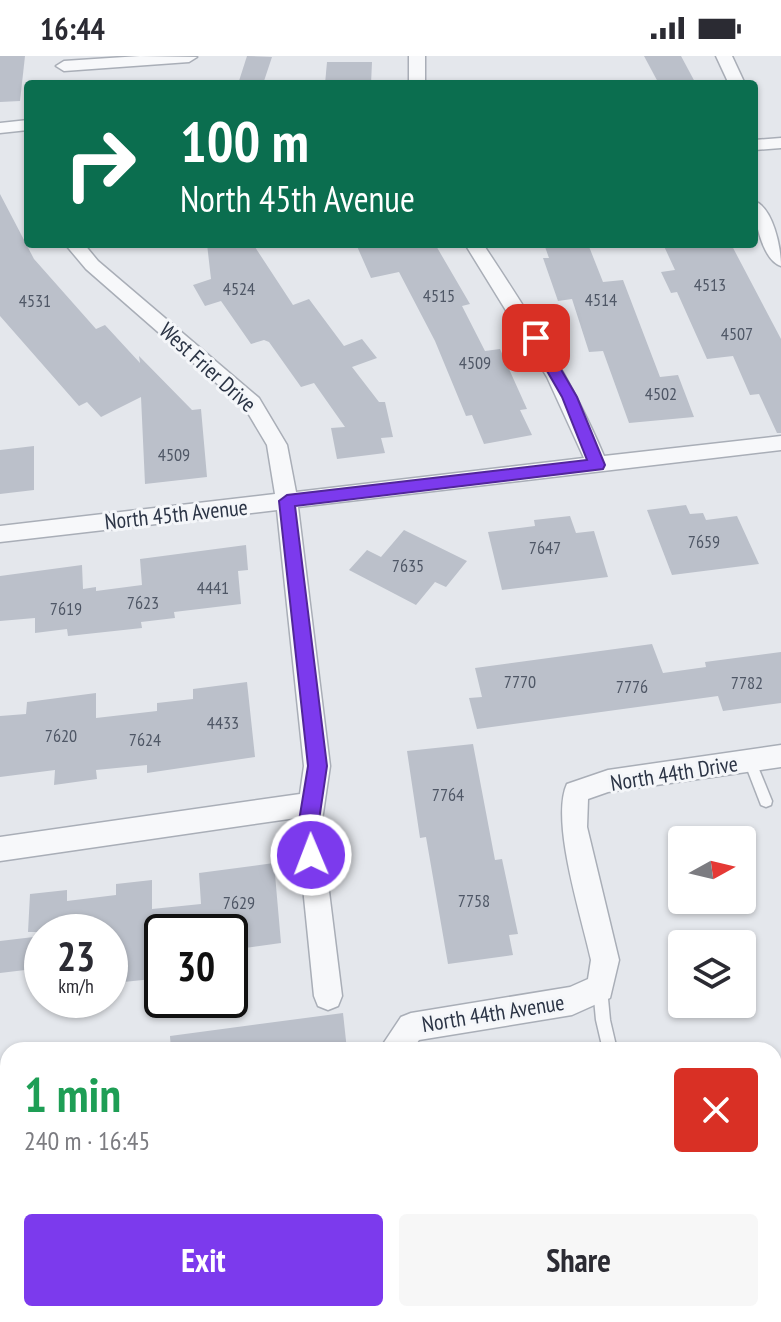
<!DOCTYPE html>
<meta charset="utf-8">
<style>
:root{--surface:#fff;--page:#f7f7f7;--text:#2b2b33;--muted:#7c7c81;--accent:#7c3aed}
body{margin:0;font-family:"PT Sans Narrow",sans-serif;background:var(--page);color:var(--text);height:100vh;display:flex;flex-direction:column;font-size:30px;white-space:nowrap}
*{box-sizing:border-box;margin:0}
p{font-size:26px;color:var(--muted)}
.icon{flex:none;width:44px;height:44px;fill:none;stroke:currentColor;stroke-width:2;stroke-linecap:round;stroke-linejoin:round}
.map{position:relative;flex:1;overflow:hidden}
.drawer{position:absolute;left:0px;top:986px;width:782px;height:280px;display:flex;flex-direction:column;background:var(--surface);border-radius:24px 24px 0 0;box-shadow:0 2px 6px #0004}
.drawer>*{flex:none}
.hud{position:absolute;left:24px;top:24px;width:734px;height:168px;border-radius:8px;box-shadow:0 2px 6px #0004;background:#0b6e4f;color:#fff;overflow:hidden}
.needle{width:52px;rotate:82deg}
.buttons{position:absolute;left:668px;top:770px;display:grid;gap:16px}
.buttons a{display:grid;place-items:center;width:88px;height:88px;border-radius:8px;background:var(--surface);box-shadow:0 2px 6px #0004;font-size:40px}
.speed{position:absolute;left:24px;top:858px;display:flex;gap:16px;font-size:40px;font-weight:700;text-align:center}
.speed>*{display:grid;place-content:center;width:104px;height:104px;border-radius:50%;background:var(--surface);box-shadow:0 2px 6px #0004;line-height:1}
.speed small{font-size:20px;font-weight:400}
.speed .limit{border:4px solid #111;border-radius:12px;background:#fff;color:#111}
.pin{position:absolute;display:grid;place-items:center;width:68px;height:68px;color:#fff;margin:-34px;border-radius:16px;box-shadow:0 4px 12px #0006}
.me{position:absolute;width:88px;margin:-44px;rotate:359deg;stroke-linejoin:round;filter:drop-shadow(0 0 6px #0008)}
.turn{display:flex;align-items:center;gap:28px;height:168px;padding:0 24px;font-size:36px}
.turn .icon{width:104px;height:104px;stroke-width:2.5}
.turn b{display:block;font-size:56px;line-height:68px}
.round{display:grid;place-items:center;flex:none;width:84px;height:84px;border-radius:8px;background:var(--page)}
.headline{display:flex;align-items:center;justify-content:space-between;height:136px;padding:0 24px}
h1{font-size:48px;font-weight:700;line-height:60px;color:#1e9e55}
.primary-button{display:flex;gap:16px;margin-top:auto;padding:16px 24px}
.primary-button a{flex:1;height:92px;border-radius:8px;background:var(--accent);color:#fff;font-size:32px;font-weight:700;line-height:92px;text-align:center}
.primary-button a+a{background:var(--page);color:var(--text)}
.status{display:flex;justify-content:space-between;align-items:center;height:56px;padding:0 40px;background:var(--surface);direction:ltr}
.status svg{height:22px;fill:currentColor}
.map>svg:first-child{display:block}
.building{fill:#bbc0ca}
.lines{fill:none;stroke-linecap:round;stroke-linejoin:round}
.lane-casing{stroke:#a9aeb7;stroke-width:3}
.street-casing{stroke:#a9aeb7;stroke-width:3}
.lane{fill:#f7f8fa;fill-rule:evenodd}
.street{fill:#f7f8fa;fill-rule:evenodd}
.route{fill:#7c3aed;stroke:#51269a;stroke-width:2}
.labels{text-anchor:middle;stroke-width:6;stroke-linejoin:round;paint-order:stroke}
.number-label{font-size:18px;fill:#4f5766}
.street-label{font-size:22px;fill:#2b3445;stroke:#f4f6f9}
</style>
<div class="status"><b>16:44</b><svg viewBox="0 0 49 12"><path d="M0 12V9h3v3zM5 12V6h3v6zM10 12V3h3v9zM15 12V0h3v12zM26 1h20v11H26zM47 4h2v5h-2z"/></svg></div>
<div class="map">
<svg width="781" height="1266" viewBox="0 0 781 1266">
<rect width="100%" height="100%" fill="#e4e7ec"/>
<g class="building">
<polygon points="0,0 25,0 20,45 0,46"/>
<polygon points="247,0 272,1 263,28 238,28"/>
<polygon points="644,0 681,0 696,28 659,28"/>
<polygon points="327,6 372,6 371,28 325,28"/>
<polygon points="0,138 34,203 96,273 105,269 140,307 139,300 192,354 201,353 207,421 145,428 141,341 101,361 87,346 79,350 0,260"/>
<polygon points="207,188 253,188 293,249 309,243 344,290 362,283 377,302 352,311 379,346 385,346 393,381 381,382 385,397 337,403 331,372 345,371 314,327 301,331 269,286 264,284 251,288 221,245 205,250 193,229 211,223"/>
<polygon points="356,188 435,188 470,248 462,250 485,295 500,293 527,353 520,354 532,379 484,388 472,359 466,360 435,285 399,216 371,222"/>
<polygon points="544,188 588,188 603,226 623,224 660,321 678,319 694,361 629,367 603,295 589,296 572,243 558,245 543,202 549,202"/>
<polygon points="663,188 731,188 781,283 781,377 777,377 759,338 750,339 733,300 707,303 677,236 671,237 661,216 675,214"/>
<polygon points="34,390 34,434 0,438 0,394"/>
<polygon points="686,449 690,458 703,457 706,464 737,460 759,508 672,519 647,454"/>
<polygon points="570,460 576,477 594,475 608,521 502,534 488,476 535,470 534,464"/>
<polygon points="404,474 467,505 446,531 435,526 416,549 349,514 367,494 381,501"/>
<polygon points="246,489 248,514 238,515 241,548 174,556 175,562 141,566 142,572 68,580 67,573 35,577 35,562 0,565 0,520 82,509 83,533 96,531 96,535 142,529 140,503"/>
<polygon points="652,588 663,617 706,611 705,606 781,596 781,647 723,655 718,640 477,673 469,642 482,641 475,612"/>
<polygon points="247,626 255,701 147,717 147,709 96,714 97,723 54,729 55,714 0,721 0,660 26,658 27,646 96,637 96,662 157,655 157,647 193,643 193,633"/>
<polygon points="473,688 495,804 502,803 518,878 509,879 513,899 448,908 426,781 420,782 407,695"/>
<polygon points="274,807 281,887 230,894 230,876 162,876 162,922 114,927 115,876 28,876 30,838 67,834 67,845 116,839 116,828 152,824 152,853 201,848 199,817"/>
<polygon points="42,880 42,912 0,917 0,885"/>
<polygon points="343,957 347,994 171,994 170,980"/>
</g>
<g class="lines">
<defs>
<g id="lane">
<polygon points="750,700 754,701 772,745 771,749 766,751 761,749 744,705 746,701"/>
<polygon points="600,925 605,927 607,932 610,964 617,994 603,994 596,964 593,932 595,927"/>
<polygon points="18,1258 34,1258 33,1266 17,1266"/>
<polygon points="301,1258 317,1258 318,1266 302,1266"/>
</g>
<g id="street">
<polygon points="140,0 197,1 189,6 64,15 56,10 64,5"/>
<rect x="409" y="0" width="16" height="28"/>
<polygon points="716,0 732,0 745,28 729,28"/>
<polygon points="28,64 28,74 0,77 0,67"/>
<polygon points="781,82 781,92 754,94 754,84"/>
<path d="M754,145C773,151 781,192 781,210C762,204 754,162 754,145Z"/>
<path d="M65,188H84L98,205L259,342L287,389L296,436L584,402L547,321L465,188H483C528,256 572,324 604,400L781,380V394L298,451L330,710L321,771L342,940L338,950L328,954L318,950L314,940L296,762L0,805V781L300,738L304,710L277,454L0,486V470L275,438L267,389L245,352L86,213Z"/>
<path d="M781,689V711L608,736L588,743L587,771L619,904L610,942L572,959L419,984L412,994H379L401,961L411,957L570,931L588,923L591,904C582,862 550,765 567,728L608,714Z"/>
<polygon points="408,1258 440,1258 441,1266 409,1266"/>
</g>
</defs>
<use href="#lane" class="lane-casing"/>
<use href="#street" class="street-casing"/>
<use href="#lane" class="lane"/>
<use href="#street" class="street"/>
</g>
<polygon class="route" points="536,277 541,279 577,341 605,409 603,413 295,450 327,710 318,771 321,799 318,805 311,808 304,805 298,771 308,710 279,445 287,439 587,404 562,341 528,282"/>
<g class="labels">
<g class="number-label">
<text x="710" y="235">4513</text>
<text x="239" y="239">4524</text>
<text x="439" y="246">4515</text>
<text x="601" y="250">4514</text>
<text x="35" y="251">4531</text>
<text x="737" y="284">4507</text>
<text x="475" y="313">4509</text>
<text x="661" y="344">4502</text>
<text x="174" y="405">4509</text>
<text x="704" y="492">7659</text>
<text x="545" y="498">7647</text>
<text x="408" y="516">7635</text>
<text x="213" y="538">4441</text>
<text x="143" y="553">7623</text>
<text x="66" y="559">7619</text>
<text x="520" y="632">7770</text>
<text x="747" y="633">7782</text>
<text x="632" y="637">7776</text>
<text x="223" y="673">4433</text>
<text x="61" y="686">7620</text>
<text x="145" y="690">7624</text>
<text x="448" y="745">7764</text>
<text x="474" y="851">7758</text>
<text x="239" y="853">7629</text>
</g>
<g class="street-label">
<text transform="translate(208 311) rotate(42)" y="8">West Frier Drive</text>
<text transform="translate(176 458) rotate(-6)" y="8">North 45th Avenue</text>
<text transform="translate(674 717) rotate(-9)" y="8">North 44th Drive</text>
<text transform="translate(493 957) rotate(-9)" y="8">North 44th Avenue</text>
</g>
</g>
</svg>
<div class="buttons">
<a><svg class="needle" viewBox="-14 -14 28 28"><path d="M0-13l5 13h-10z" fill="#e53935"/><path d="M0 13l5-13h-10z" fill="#7c7c81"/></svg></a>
<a><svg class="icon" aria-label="layers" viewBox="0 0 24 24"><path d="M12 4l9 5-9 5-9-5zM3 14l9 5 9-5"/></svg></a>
</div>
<div class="speed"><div>23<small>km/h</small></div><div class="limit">30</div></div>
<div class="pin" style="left:536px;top:282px;background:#d93025"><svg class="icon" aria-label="arrive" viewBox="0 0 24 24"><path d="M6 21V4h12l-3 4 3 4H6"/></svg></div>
<svg class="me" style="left:311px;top:799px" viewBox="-20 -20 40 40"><circle r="17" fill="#7c3aed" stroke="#fff" stroke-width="3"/><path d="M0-11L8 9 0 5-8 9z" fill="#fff"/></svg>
<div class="hud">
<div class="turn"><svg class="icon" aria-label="right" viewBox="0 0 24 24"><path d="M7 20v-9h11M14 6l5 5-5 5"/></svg><div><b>100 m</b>North 45th Avenue</div></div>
</div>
<section class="drawer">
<div class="headline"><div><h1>1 min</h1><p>240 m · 16:45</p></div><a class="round" style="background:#d93025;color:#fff"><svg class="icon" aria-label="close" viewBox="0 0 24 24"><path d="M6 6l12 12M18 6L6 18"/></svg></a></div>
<div class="primary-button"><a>Exit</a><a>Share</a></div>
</section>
</div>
